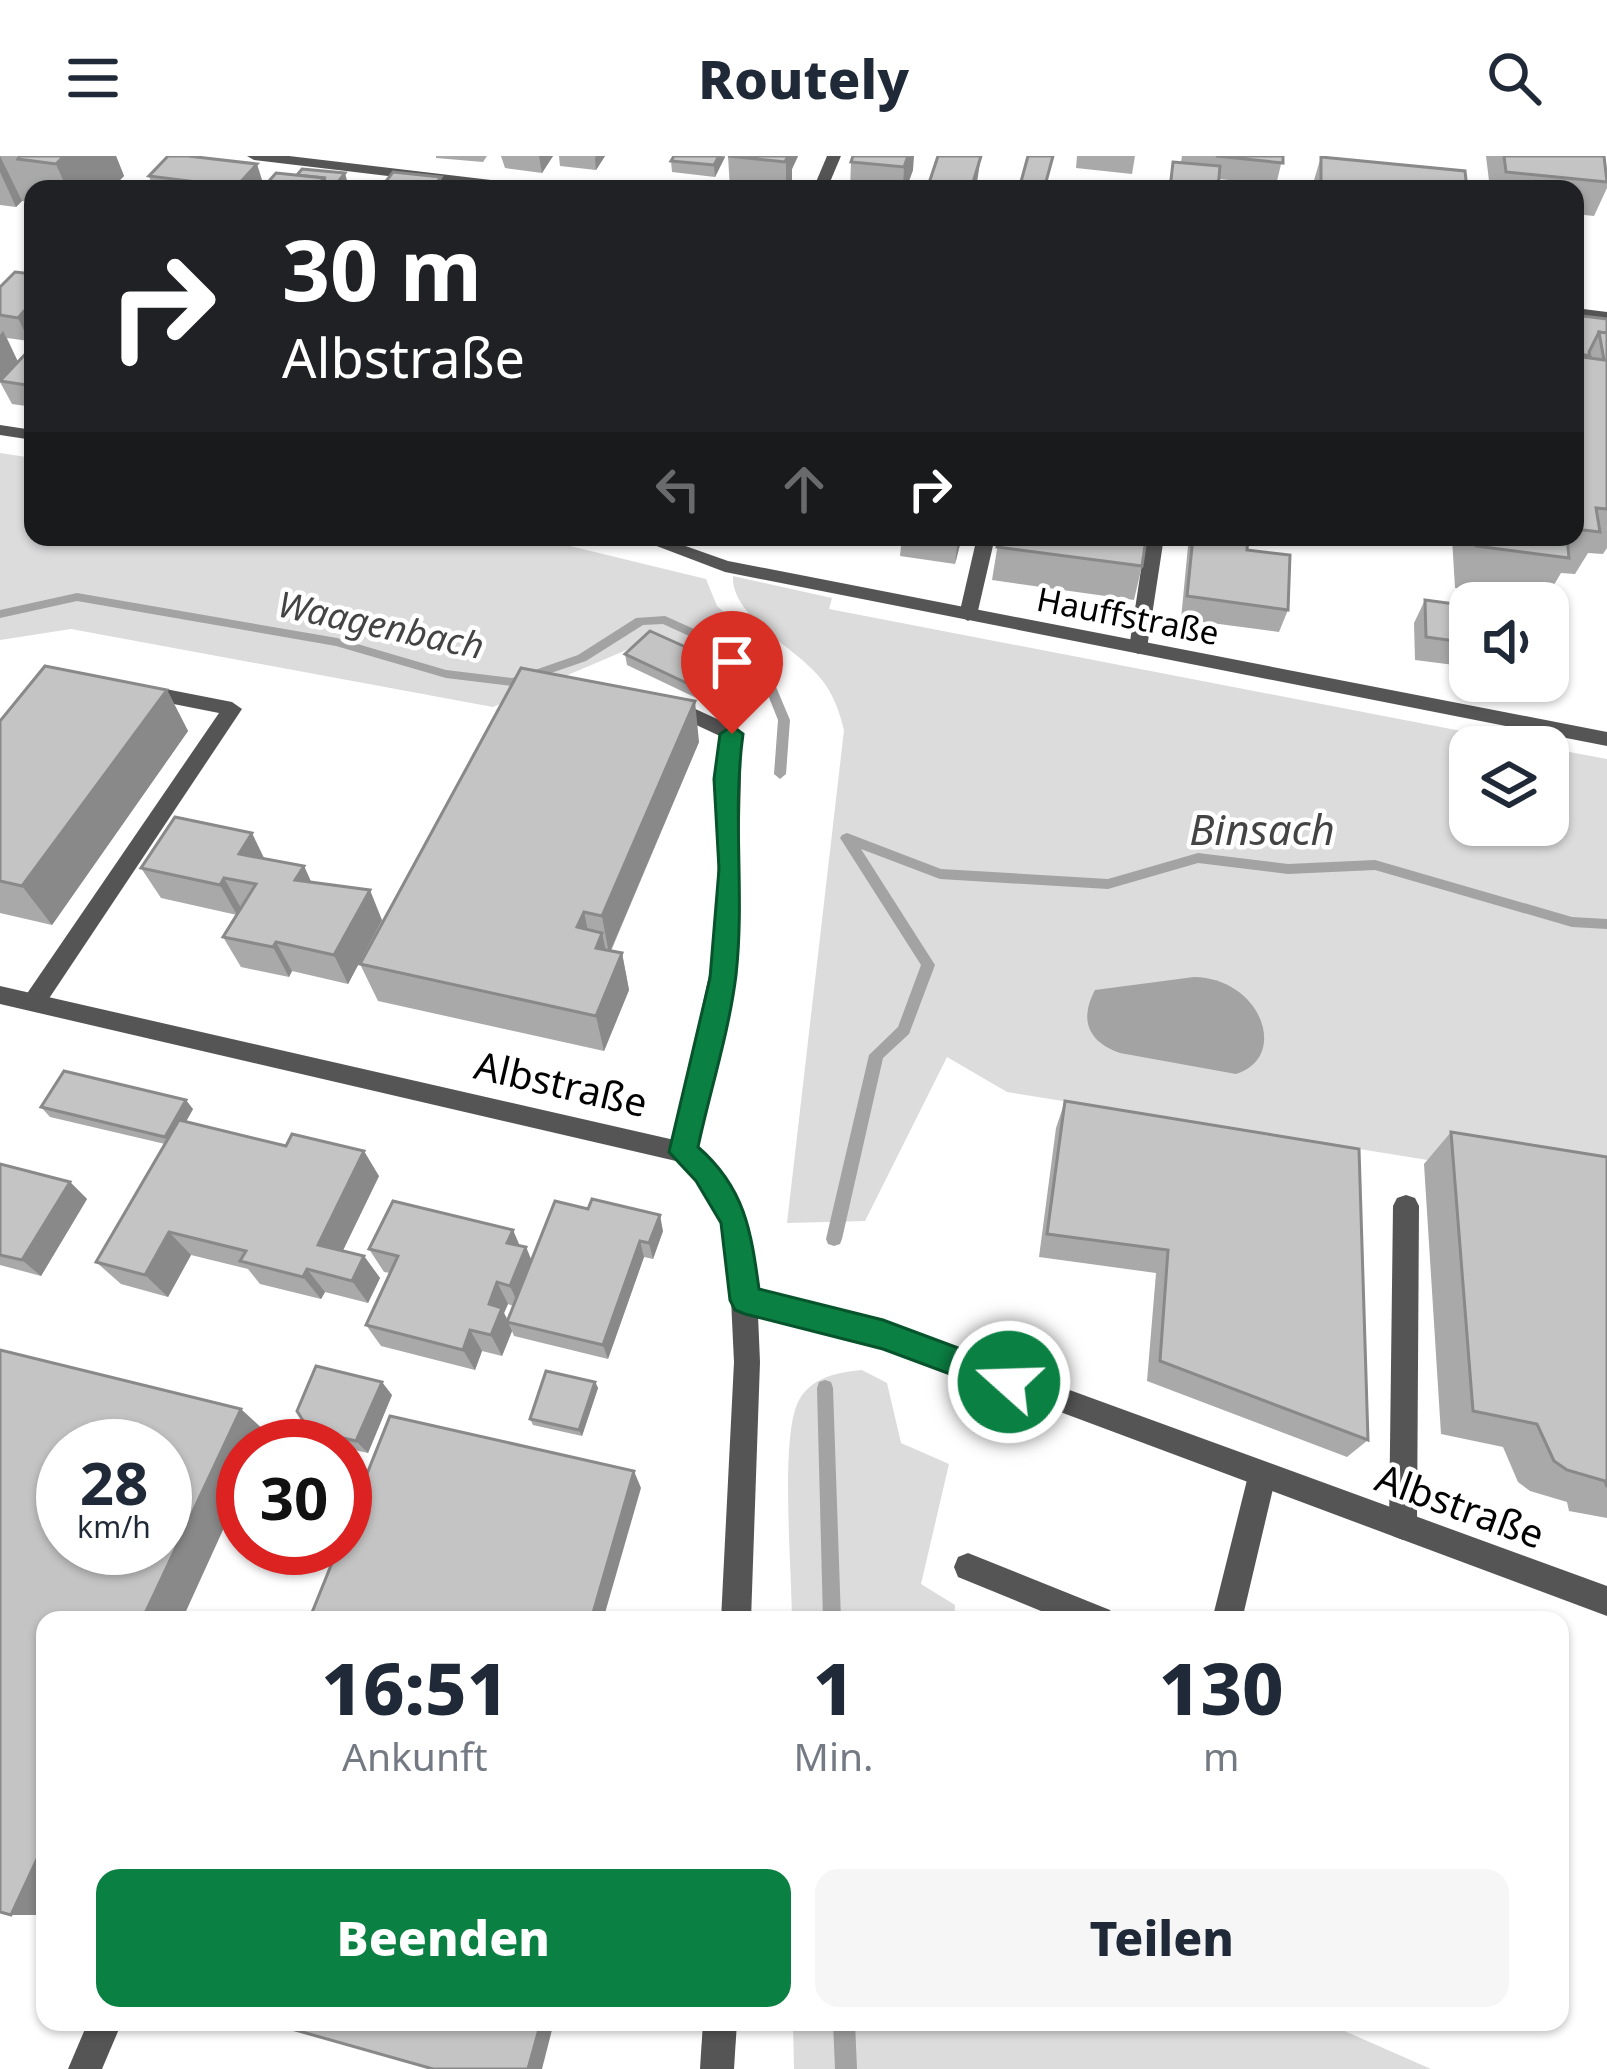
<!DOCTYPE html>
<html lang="de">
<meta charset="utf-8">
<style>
:root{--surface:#fff;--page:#f6f6f7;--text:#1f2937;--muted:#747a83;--accent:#0b8043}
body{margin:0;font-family:"Noto Sans",sans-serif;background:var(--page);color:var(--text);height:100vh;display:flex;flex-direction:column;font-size:45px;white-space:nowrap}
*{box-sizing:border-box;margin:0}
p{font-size:39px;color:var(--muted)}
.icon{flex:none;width:66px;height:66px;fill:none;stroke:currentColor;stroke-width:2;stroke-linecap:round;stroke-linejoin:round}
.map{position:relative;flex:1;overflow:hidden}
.sheet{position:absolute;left:36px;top:1455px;width:1533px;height:420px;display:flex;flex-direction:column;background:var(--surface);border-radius:24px;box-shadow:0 3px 9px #0004}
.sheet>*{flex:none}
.hud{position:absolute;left:24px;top:24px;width:1560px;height:366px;border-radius:24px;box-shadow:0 3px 9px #0004;background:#202124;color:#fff;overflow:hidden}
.buttons{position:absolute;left:1449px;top:426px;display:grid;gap:24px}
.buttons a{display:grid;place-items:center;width:120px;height:120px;border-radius:24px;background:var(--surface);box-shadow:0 3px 9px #0004;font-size:60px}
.speed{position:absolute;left:36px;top:1263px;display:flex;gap:24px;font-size:60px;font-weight:700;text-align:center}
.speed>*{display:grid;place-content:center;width:156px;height:156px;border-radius:50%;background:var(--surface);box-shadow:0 3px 9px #0004;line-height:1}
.speed small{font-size:30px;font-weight:400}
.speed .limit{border:18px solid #d22;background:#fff;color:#111}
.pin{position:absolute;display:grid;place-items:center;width:102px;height:102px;color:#fff;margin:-123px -51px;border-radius:50% 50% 50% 0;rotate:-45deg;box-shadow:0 0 12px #0007}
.pin .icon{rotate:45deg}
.me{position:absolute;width:132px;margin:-66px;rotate:290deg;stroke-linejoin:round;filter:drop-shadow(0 0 9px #0008)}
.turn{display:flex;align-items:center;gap:42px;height:252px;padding:0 60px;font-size:54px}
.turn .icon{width:156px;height:156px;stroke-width:2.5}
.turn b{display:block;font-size:84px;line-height:102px}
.lanes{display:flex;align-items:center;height:114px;padding:0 60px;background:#0003;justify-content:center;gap:60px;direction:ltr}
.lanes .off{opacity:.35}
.eta{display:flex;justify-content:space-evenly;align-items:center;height:204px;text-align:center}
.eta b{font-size:72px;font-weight:800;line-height:84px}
.action{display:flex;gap:24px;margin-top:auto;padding:24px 60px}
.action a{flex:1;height:138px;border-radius:24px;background:var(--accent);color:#fff;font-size:48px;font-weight:800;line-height:138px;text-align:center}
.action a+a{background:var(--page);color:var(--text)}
header{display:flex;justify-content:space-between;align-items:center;height:156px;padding:0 60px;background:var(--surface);font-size:54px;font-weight:800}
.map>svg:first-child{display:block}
.green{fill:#dcdcdc}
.water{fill:#a3a3a3}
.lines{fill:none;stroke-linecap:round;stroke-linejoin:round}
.stream{fill:#a3a3a3;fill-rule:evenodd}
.service{fill:#555;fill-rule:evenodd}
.minor{fill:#555;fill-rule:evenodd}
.wall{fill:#a9a9a9;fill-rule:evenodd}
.shaded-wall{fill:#898989}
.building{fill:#c4c4c4;stroke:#898989;stroke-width:3;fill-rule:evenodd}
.route{fill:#0b8043;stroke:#07532c;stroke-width:3}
.labels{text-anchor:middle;stroke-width:9;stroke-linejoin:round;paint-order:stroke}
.far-street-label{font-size:33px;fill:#000;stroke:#fff}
.far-water-label{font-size:36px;font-style:italic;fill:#444;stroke:#fff}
.street-label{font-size:39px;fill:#000;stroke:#fff}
.water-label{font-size:42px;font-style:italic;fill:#444;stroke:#fff}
</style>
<header><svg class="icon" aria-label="menu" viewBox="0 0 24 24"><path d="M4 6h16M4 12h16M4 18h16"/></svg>Routely<svg class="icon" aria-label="search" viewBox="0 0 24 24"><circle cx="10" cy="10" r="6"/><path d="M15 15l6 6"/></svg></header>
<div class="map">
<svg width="1607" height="1913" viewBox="0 0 1607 1913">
<rect width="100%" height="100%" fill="#fff"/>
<g class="green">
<polygon points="0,297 33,302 33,381 533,381 706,423 717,450 784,508 759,535 650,484 493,551 71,473 0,484"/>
<path d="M733,420L832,442L829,453L1544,591H1470V669H1548V592L1607,603V1033L1007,936L947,901L865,1065L787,1067L844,574C838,550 831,532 813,514C789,489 731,458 733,420Z"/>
<path d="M862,1214L887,1227L901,1287L949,1308L921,1428L955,1449L954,1464H792C792,1416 780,1283 798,1246C810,1222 837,1216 862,1214Z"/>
<polygon points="793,1866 1324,1866 1431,1913 794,1913"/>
</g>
<path class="water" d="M1194,821C1261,822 1290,901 1236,918L1120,897C1088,886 1079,864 1095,834Z"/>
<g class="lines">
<g class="stream">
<polygon points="77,437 337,482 446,514 512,522 578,499 636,462 665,460 741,494 771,519 790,564 786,618 780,623 774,618 778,564 762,524 733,500 663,468 643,469 586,505 513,530 446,522 336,490 77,445 0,462 0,454"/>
<polygon points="847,677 941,713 1108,723 1198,697 1288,708 1375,704 1572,761 1607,763 1607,773 1572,771 1375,714 1288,718 1198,707 1108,733 940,723 861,693 935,809 909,878 883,902 842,1083 840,1088 834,1090 828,1088 826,1083 869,899 898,871 921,809 842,685 840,682 842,679"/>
<polygon points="825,1224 831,1226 833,1232 841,1464 823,1464 817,1232 819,1226"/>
<polygon points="833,1866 855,1866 857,1913 835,1913"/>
</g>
<g class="service">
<polygon points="977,381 995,381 977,459 968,465 959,459"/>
<polygon points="1146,381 1164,381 1147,492 1138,498 1129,492"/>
<polygon points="140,528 232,546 242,553 42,853 26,853 23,846 26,839 219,557 133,540 133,530"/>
<polygon points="667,540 739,573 742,578 737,791 695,996 692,1004 683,1007 674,1004 671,996 715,791 722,581 660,552 657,547"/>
<polygon points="1406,1039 1415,1042 1419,1050 1417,1370 1413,1380 1403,1384 1393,1380 1389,1370 1393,1050 1397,1042"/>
<polygon points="1262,1306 1272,1310 1276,1320 1242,1464 1212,1464 1248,1320 1252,1310"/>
<polygon points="968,1397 1110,1454 1115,1464 1063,1464 958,1421 954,1411 958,1401"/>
<polygon points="88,1866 122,1866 102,1913 68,1913"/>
</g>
<g class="minor">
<polygon points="247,0 289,0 532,29 539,33 497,33 254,4"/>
<polygon points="827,0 841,0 827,33 813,33"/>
<polygon points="1575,152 1607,156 1607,166 1575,162"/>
<polygon points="0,269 33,274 33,284 0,279"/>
<polygon points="633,381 660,381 728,405 1607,576 1607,590 725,416"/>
<path d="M0,830L692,988C738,1028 753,1076 757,1135L883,1166L1607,1430V1460L883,1190L758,1159L760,1206L751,1464H721L734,1206L729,1101L723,1068L697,1024L676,1005L0,848Z"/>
<polygon points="703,1866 737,1866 734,1913 700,1913"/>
</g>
</g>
<g class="wall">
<polygon points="0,0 116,0 124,20 111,33 33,33 33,46 22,45 16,51 0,49"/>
<polygon points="436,0 487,0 483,6 436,2"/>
<polygon points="501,0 553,0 542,17 505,12"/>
<polygon points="559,0 605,0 596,14 560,10"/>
<polygon points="674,0 725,0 725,1 715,21 672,16 671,5"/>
<polygon points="728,0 798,0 792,13 792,25 788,33 730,33"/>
<polygon points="853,0 913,14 906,33 850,33 851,6"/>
<polygon points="1077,0 1135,0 1132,18 1076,12"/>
<polygon points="1182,0 1283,0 1276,29 1219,23 1218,33 1168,33 1173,6 1181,6"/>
<polygon points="1486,0 1604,0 1607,15 1607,32 1594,60 1575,58 1575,33 1490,33"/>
<polygon points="1321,1 1467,33 1314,33 1314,24"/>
<polygon points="149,20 262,33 153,33"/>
<polygon points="33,118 33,180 29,185 7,182 18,206 33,190 33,251 12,248 0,226 7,218 0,224 0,131"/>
<polygon points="1575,159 1607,163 1607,392 1603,398 1588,397 1575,418 1561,417 1545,444 1455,432 1452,382 1442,381 1575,381"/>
<polygon points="902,381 962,381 955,408 900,400"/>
<polygon points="999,381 1142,410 1134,444 992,424"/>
<polygon points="1190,381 1248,381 1247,394 1288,454 1279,476 1181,463 1188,390"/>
<polygon points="1425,444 1470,450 1470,511 1415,504 1414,467"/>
<polygon points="625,498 752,521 752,533 728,557 627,509"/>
<polygon points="167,534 188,575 52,769 0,757 0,565"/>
<polygon points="699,586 611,795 622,797 629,834 604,895 378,845 360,808"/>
<polygon points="265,703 304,710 311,726 382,764 348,828 292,815 289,821 241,811 223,781 237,759 161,742 141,712"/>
<polygon points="1065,945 1368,1284 1347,1301 1147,1225 1156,1117 1039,1101 1056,972"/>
<polygon points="41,951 193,953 186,966 379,1020 343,1094 364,1100 380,1122 368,1147 325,1136 321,1143 260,1128 248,1113 191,1099 168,1141 121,1128 96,1106 165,988 50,961"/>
<polygon points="1451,976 1607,1001 1607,1362 1569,1355 1567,1346 1530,1335 1518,1326 1503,1291 1441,1278 1424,1008"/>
<polygon points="0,1008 70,1026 87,1043 41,1120 0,1109"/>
<path d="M663,1075L653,1103L644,1101L608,1203L514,1180L512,1175L502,1200L482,1195L475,1214L381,1190L366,1169L390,1117L384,1116L369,1093L519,1089L526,1091L532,1105ZM508,1148L513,1150L508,1164L504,1157Z"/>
<polygon points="595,1226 598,1232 582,1280 533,1269 530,1263"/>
<polygon points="392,1239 368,1297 345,1292 345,1290 321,1286 309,1274"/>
</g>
<g class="shaded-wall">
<polygon points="0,0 22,45 16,51 0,16"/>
<polygon points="64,0 116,0 124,20 111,33 67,33 56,8"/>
<polygon points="539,0 553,0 542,17"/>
<polygon points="596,0 605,0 596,14 595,2"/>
<polygon points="719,0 725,1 715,21 714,9"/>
<polygon points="786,0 798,0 792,13 792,25 788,33 786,33"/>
<polygon points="908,0 914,0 913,14 906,33 903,33 904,11"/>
<polygon points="981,0 976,33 971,33"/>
<polygon points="257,8 264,30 262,33 237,33 236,31"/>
<polygon points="345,17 348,28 345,33 336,33 335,30"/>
<polygon points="441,21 443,33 432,33"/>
<polygon points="324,22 327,33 315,33"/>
<polygon points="24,155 33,173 33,180 29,185 18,162"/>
<polygon points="3,175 19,208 0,224 0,179"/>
<polygon points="958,381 962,381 955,408"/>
<polygon points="752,521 752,533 728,557 727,546"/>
<polygon points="167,534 188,575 52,769 22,730"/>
<polygon points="695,545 699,586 609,798 602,760"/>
<polygon points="252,677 267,708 239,698"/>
<polygon points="304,710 318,741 295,724"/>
<polygon points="224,722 241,752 237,759 220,729"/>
<polygon points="370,734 382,764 348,828 334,799"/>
<polygon points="584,756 592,794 577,771"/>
<polygon points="602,777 610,814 596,792"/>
<polygon points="276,786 292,815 289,821 273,791"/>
<polygon points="622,797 629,834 604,895 596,860"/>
<polygon points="186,944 193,953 172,990 165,981"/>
<polygon points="364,995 379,1020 335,1111 318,1089"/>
<polygon points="70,1026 87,1043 41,1120 22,1104"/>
<polygon points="660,1059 663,1075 653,1103 649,1087"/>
<polygon points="513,1074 523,1097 507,1087"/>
<polygon points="169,1076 191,1099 168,1141 145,1119"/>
<polygon points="640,1085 644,1101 608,1203 603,1189"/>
<polygon points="526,1091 535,1114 520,1152 510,1130"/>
<polygon points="364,1100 380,1122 368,1147 352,1125"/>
<polygon points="307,1113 325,1136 321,1143 303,1121"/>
<polygon points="497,1126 508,1148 504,1157 512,1175 502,1200 491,1179 489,1148"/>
<polygon points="470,1174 482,1195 475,1214 463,1194"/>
<polygon points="382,1226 392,1239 368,1297 356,1285"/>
<polygon points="595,1226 598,1232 582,1280 579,1274"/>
<polygon points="241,1253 267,1277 261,1290 243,1290 243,1330 182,1464 142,1464"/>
<polygon points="634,1315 641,1332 603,1464 591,1464"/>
<polygon points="45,1686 45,1759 11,1759"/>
<polygon points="541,1866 554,1866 542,1913 528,1913"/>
</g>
<g class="building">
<polygon points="20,0 64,0 56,8 18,3"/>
<polygon points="168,0 188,0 257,8 236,31 149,20"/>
<polygon points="674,0 719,0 714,9 671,5"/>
<polygon points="728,0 788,0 785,6"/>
<polygon points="853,0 908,0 904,11 851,6"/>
<polygon points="938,0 981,0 971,33 927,33"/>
<polygon points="1028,0 1053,0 1044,33 1019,33"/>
<polygon points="1216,0 1283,0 1283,7"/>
<polygon points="1504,0 1604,0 1607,26 1506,16"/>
<polygon points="1321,1 1465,15 1467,33 1369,33 1321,28"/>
<polygon points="1173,6 1220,10 1218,33 1170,33"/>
<polygon points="302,13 345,17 335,30 326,29 324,22 297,19"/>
<polygon points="393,16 441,21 432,33 380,33"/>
<polygon points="276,17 324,22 315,33 262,33"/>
<polygon points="487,26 518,29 515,33 481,33"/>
<polygon points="15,116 33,118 33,156 24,155 18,162 0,159 0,131"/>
<polygon points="1575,159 1607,163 1607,177 1599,176 1589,196 1590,200 1575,197"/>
<polygon points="1599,176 1607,177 1607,353 1596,352 1600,376 1575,373 1575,200 1604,204"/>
<polygon points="33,190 33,230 0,225"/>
<polygon points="929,381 958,381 957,385"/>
<polygon points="999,381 1141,381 1141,383 1146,383 1142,410 997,391"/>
<polygon points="1193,381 1248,381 1247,394 1290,399 1288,454 1187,440"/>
<polygon points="1475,381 1567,381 1569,402 1476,390"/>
<polygon points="1425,444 1470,450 1470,487 1426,481"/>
<polygon points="650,475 752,521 727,546 625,498"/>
<polygon points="45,510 167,534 22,730 0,725 0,565"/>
<polygon points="521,512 695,545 602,760 584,756 577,771 602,777 596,792 622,797 596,860 360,808"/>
<polygon points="175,661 252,677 239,698 304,710 295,724 370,734 334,799 276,786 273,791 223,781 256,728 224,722 220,729 141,712"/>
<polygon points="64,915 186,944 165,981 41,951"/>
<polygon points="1065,945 1359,993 1368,1284 1160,1205 1168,1094 1047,1078"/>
<polygon points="179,964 286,990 292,978 364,995 318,1089 364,1100 352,1125 307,1113 303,1121 240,1105 246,1095 169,1076 145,1119 96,1106"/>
<polygon points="1451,976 1607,1001 1607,1331 1605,1325 1567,1314 1554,1305 1537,1268 1473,1255"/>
<polygon points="0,1008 70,1026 22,1104 0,1099"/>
<polygon points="592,1043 660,1059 649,1087 640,1085 603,1189 507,1166 555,1045 588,1053"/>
<polygon points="393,1045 513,1074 507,1087 526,1091 510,1130 497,1126 489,1148 502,1152 491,1179 470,1174 463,1194 366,1169 398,1100 369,1093"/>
<path d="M0,1194L241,1253L142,1464H45V1686L11,1759L0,1756ZM63,1290H165V1392H63Z"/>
<polygon points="316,1210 382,1226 356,1285 309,1274 297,1255"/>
<polygon points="546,1215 595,1226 579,1274 530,1263"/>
<polygon points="390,1260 634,1315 591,1464 309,1464 338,1392 345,1392 345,1373"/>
<polygon points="267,1866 541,1866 528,1913 433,1913"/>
</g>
<path class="route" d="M732,570L743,578C732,658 745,738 736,819C729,876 710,935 698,991C745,1032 751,1075 759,1133L883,1164L1009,1211L1020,1215L1025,1226L1020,1236L1009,1240L883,1193L745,1158L735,1154L730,1144L721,1067L696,1025L669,996L710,822L719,713L714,623L720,578Z"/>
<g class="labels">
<g class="far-street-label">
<text transform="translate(1128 460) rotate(11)" y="12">Hauffstraße</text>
</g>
<g class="far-water-label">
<text transform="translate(381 469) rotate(12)" y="13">Waagenbach</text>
</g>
<g class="street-label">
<text transform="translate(561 928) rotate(13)" y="14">Albstraße</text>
<text transform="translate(1460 1350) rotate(20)" y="14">Albstraße</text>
</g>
<g class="water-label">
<text x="1262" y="689">Binsach</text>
</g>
</g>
</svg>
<div class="buttons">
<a><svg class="icon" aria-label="sound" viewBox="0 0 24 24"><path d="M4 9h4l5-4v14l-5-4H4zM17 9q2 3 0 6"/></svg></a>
<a><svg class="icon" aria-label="layers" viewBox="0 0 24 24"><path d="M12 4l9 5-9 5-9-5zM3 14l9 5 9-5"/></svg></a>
</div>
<div class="speed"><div>28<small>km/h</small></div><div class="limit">30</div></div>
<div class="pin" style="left:732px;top:578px;background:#d93025"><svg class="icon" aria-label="arrive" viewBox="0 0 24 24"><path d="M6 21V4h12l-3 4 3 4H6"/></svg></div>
<svg class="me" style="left:1009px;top:1226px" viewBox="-20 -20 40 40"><circle r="17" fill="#0b8043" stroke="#fff" stroke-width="3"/><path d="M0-11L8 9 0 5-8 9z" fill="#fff"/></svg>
<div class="hud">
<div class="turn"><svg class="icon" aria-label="right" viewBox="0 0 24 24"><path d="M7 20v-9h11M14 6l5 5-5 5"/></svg><div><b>30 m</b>Albstraße</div></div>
<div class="lanes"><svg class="icon off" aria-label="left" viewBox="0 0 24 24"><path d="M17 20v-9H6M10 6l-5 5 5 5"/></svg><svg class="icon off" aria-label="ahead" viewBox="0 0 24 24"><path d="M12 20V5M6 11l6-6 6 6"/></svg><svg class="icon" aria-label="right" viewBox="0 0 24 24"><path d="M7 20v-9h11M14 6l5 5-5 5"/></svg></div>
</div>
<section class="sheet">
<div class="eta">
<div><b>16:51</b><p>Ankunft</p></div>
<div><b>1</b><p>Min.</p></div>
<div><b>130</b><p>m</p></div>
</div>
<div class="action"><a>Beenden</a><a>Teilen</a></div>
</section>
</div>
